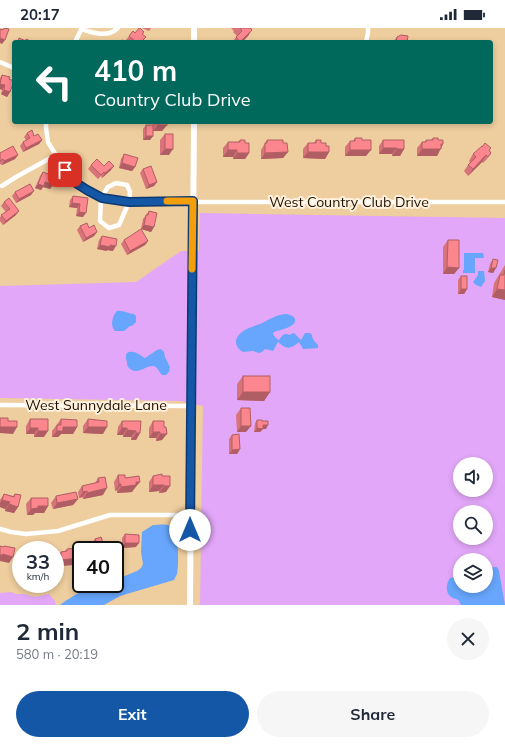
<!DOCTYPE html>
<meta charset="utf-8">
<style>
:root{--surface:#fff;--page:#f6f6f7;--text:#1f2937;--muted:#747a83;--accent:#1557a7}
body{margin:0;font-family:Mulish,sans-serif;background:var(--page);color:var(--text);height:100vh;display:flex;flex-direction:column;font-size:15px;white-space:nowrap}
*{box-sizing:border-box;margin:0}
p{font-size:13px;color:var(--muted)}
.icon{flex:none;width:22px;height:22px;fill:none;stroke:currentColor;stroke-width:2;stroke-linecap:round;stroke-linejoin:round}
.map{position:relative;height:577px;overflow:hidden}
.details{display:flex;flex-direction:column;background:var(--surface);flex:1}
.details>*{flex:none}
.hud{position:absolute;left:12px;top:12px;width:481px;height:84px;border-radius:4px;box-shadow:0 2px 6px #0003;background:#00695c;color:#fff;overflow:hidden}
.fabs{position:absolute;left:453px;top:429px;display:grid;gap:8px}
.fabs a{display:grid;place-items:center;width:40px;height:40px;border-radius:50%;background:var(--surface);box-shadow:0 2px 6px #0003;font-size:20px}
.speed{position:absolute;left:12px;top:513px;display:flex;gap:8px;font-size:20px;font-weight:700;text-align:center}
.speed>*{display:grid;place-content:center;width:52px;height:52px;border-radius:50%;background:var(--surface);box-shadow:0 2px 6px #0003;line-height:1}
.speed small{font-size:10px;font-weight:400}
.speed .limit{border:2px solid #111;border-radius:6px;background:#fff;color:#111}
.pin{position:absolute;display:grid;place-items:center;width:34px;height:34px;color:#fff;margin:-17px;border-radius:8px;box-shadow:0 2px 6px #0006}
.me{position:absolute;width:44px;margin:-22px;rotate:0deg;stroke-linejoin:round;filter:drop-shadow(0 0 3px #0008)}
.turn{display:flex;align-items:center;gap:14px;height:84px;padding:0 16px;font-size:18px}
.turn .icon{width:52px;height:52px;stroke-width:2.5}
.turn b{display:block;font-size:28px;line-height:34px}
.round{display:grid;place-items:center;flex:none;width:42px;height:42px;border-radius:21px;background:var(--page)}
.head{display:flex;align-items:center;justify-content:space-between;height:68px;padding:0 16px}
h1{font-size:24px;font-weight:700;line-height:30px}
.action{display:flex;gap:8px;margin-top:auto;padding:8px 16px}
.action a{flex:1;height:46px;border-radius:24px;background:var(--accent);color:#fff;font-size:16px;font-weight:700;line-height:46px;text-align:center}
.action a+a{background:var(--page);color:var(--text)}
.status{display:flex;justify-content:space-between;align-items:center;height:28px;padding:0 20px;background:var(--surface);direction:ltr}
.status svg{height:11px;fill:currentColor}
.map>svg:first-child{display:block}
.green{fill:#e2a7f8;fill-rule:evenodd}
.water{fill:#67a6fc}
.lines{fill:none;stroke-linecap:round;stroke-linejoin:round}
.street{stroke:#fff;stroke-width:4.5}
.secondary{stroke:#fff;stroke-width:6}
.wall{fill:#d8737a}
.shaded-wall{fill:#b05e63}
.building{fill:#fb868e;stroke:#b05e63}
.route-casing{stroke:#0e396d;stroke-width:10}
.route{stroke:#1557a7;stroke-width:7}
.slow{stroke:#f59e0b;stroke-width:7}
.labels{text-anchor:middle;stroke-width:4;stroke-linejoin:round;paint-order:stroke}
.street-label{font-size:14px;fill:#1b1001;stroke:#fff1de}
</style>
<div class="status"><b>20:17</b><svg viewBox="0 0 49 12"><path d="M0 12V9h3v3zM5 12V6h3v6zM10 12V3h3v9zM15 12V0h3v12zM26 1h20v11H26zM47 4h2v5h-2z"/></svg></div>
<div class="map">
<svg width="505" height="577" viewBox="0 0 505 577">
<rect width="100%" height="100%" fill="#eecd9e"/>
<g class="green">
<path d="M200,185L505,190V577H200L203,378L180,373L0,370V258L136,254L181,223H199ZM460,436H486V462H460ZM460,484H486V510H460ZM460,532H486V558H460Z"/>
<polygon points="11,564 16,566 24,566 35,569 49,566 55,573 56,577 0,577 0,565"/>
</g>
<g class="water">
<polygon points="464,225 483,225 484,230 475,230 475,245 463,245 463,242 464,242"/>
<polygon points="478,243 484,243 485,253 481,259 476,257 473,254 478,247"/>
<path d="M117,283C123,282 128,286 134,286L136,288V294L132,298H130L124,303H115C110,298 112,288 117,283Z"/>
<path d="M287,286C290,287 294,288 295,291C297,299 279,302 274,304L273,306C275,309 276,311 279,312C282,308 284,304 289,307L294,305L301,312L305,305H310L312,307C312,312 315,313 318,317V320L303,321L299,314C290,321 287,322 278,314L273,323L265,321C259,327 260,325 253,323C250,323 246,324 243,324C232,317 235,308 245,302C250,299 255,298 260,296C269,292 277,286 287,286Z"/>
<path d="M161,321L164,324L165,329L170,339L169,344L166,347H162C160,345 158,341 156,339C148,334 138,349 129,340C127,338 127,336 127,334C125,329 125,322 133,324C137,324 141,328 145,330L157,322Z"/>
<path d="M153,497C159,497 167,495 172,499C179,506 179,537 177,546C176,548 175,550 174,552L120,568L104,577H60C70,569 90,558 102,556C106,556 111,556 115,556V552L137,543L141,540L143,536L141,524L142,504Z"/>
<path d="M494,539H497L499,543L505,577H461C458,569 456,572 451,569C445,564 446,556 450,550C456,548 460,552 460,558H486V544L490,541Z"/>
</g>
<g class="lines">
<g class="street">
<path d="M81,1C94,5 107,10 118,0"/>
<polyline points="75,14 82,0"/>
<polyline points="366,14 368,5 368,0"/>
<polyline points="0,34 14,40"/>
<polyline points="46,94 46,100 48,114 65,142 76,155 87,162 101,170 129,174 505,174"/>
<polygon points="116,155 127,157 130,164 129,174 119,197 109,200 100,193 101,170 108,159"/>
<polyline points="2,158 16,149 56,127"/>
<polyline points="0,377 191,378"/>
<polyline points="0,501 11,504 26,506 58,503 110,487 191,487"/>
</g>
<g class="secondary">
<polyline points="194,14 194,0"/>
<polyline points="190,577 194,94"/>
</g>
</g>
<g class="wall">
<polygon points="142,0 151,0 149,3"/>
<polygon points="231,0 252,0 248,8 242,14 232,14 237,8 233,4 234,3"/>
<polygon points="144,4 143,6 142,14 128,14 126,12 129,8 135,5"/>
<polygon points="397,9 407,14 393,14"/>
<polygon points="2,47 9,51 10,64 7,69 1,66 2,62 0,61 0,50"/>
<polygon points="153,94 168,94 167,97 162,103 153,103 153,108 150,112 143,112 143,101 146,97 153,97"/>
<polygon points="27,105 34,108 42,112 39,116 23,124 20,118 23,114 26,112 24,109"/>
<polygon points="165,106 169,127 160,127 160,112"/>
<polygon points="355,110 362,112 366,128 345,128 345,119 350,113 353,113"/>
<polygon points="433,110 438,112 443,116 437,128 417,128 417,120 422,114 425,114 426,112 431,112"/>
<polygon points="240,112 245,115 249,125 245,131 233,131 233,129 223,129 223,120 228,114 238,114"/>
<polygon points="267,112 283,115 288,124 283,130 261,131 261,122"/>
<polygon points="316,112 326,118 329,124 325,131 303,130 303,121 308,115 314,115"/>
<polygon points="383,112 404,121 400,128 392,128 392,126 379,126 379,118"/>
<polygon points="489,123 491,125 487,131 483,135 482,134 468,148 464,143 470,134 469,133 473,126"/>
<polygon points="0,125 18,127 15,131 2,137 0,136"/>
<polygon points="124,126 135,139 132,143 119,140 121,131"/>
<polygon points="91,137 104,138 111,142 102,150 101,148 98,151 88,141"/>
<polygon points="143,141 157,154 154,158 146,161 140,145"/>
<polygon points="43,144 53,157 50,161 43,159 41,162 35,160 40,148"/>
<polygon points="15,164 31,167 16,175 12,168"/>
<polygon points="73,168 88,170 83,189 76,188 77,180 69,179 70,172"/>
<polygon points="4,174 16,187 3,197 0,193 0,189 6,184 1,178"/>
<polygon points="149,183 154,199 151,204 141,201 143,191"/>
<polygon points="80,198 89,200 97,204 94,208 83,214 77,202"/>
<polygon points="102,208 113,223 107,222 107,223 97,221 99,212"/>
<polygon points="124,212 148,213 145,217 127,227 121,216"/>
<polygon points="448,212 459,240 454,246 443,246 443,219"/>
<polygon points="493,231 496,240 493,245 488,244 490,236"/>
<polygon points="505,237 505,272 492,269 494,255"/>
<polygon points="461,248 467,261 464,266 458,266 458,252"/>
<polygon points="243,348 270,364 264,373 237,372 237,356"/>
<polygon points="241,380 246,404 237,404 236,387"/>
<polygon points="30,391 48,391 44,409 34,409 34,406 26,406 26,398"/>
<polygon points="61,391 77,399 73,406 61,406 58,409 52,409 52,403"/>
<polygon points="88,391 103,406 83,405 83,398"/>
<polygon points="257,392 262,393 266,401 263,401 260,404 254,404 255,395"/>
<polygon points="122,393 140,405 136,412 131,412 131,409 123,409 123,407 117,407 118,399"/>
<polygon points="153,393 164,393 162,412 156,413 156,410 149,410 149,400"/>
<polygon points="232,407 240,421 237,426 229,426 229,411"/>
<polygon points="118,447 125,450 135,460 134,461 132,464 117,465 117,462 115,463 114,454"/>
<polygon points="153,448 162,448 166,464 159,465 159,463 149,464 149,454"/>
<polygon points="98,450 103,467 83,471 82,469 79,470 78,464 82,458 95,455"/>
<polygon points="4,466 13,468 15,466 18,479 14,485 5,483 5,481 0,479 0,472"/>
<polygon points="56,468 78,471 73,477 53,481 51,475"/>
<polygon points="31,470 48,478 44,485 35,485 33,487 27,487 26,476"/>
<polygon points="125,506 136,519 122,520 122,510"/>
<polygon points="95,511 103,515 107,519 105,522 83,522 87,516 92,514"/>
<polygon points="67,521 79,530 74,537 57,538 56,530 61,524 65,523"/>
</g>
<g class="shaded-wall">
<polygon points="252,2 248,8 242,14 240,14"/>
<polygon points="0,10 5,12 2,16 0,15"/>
<polygon points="0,56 5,57 2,62 0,61"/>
<polygon points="4,62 10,64 7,69 1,66"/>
<polygon points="165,94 168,94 166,97 167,97 162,103 153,103 158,97"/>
<polygon points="472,94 481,94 480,96 470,96"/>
<polygon points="146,108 153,108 150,112 143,112"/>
<polygon points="42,112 39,116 23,124 26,120"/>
<polygon points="441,116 443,116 437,128 417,128 422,121"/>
<polygon points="383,120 397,120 392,126 379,126"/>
<polygon points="165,121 173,121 169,127 160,127"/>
<polygon points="397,121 404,121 400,128 392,128"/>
<polygon points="228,122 237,122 233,129 223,129"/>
<polygon points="350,122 371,122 366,128 345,128"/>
<polygon points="288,124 283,130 261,131 265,125"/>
<polygon points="308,124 329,124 325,131 303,130"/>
<polygon points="237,125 249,125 245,131 233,131"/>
<polygon points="18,127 15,131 2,137 4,133"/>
<polygon points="486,127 482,134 468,148 473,141"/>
<polygon points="122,135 135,139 132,143 119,140"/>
<polygon points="114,138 111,142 102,150 105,145"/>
<polygon points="45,154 53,157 50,161 43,159 41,162 35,160 38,156"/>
<polygon points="157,154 154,158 146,161 149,157"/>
<polygon points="34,163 31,167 16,175 19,171"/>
<polygon points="72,175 80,176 77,180 69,179"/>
<polygon points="19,183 16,187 3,197 6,193"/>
<polygon points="79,184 86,185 83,189 76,188"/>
<polygon points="144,197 154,199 151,204 141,201"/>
<polygon points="97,204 94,208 83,214 86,210"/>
<polygon points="148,213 145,217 127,227 130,223"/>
<polygon points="100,217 110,217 116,218 113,223 107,222 107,223 97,221"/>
<polygon points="447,239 459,240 454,246 443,246"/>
<polygon points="491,240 496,240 493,245 488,244"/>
<polygon points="461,261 467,261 464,266 458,266"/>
<polygon points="497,261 505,262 505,272 492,269"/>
<polygon points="243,364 270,364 264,373 237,372"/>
<polygon points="263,397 268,397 266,401 263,401 260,404 254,404 257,400"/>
<polygon points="241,398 251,398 246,404 237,404"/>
<polygon points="0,399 17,399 13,406 0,405"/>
<polygon points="63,399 77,399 73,406 61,406 58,409 52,409 57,403"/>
<polygon points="88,399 107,399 103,406 83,405"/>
<polygon points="30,400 38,400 34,406 26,406"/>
<polygon points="122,400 127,400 123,407 117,407"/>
<polygon points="127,402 136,403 131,409 123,409"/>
<polygon points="38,403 48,403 44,409 34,409"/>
<polygon points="153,404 160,404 156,410 149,410"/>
<polygon points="136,405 140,405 136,412 131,412"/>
<polygon points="160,406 167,406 162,412 156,413"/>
<polygon points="240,421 237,426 229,426 232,422"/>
<polygon points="136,454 140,454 135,460 134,461 132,464 117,465 121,459"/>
<polygon points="119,456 121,456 117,462 115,463"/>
<polygon points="153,457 164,457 159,463 149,464"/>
<polygon points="164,458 170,458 166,464 159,465"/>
<polygon points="107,460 103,467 83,471 87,465"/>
<polygon points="87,463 82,469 79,470 83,464"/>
<polygon points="78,471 73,477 53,481 57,475"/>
<polygon points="2,472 10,474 5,481 0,479 0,475"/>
<polygon points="9,476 18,479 14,485 5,483"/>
<polygon points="38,478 48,478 44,485 35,485 33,487 27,487 31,481"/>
<polygon points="125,515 139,515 136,519 122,520"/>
<polygon points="107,519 105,522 98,522"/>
<polygon points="3,526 13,529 9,535 0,533 0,527"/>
<polygon points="79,530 74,537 57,538 61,532"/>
</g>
<g class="building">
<polygon points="4,0 9,1 5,12 0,10 0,1 3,2"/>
<polygon points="139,0 140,0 144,4 142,6 146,9 141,14 136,14 129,8 133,3 135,5"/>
<polygon points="240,0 250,0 252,2 240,14 236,9 242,3"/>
<polygon points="401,7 408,8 407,14 396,14 397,9"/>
<polygon points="19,10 26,13 26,11 33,14 18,14"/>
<polygon points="123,12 123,14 115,14"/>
<polygon points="2,47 10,49 9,51 14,53 10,64 4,62 5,57 0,56"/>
<rect x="158" y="94" width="9" height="3"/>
<rect x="146" y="97" width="7" height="11"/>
<polygon points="32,102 34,108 38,106 42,112 26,120 23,114 30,110 27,105"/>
<rect x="165" y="106" width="8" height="15"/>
<polygon points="355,110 362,110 362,112 371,112 371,122 350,122 350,113 355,113"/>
<polygon points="433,110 438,110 438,112 443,112 443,116 441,116 441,121 422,121 422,114 426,114 426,112 433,112"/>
<polygon points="240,112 245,112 245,115 249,115 249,125 237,125 237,122 228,122 228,114 240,114"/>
<polygon points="267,112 283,112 283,115 287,115 288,124 265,125 265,115 267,115"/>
<polygon points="316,112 321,112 321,115 326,115 326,118 329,118 329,124 308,124 308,115 316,115"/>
<polygon points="383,112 404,112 404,121 397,121 397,120 383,120"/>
<polygon points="485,115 491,120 489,122 491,125 488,129 486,127 473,141 468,137 476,129 473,126 482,118 482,119"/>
<polygon points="13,118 18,127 4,133 3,131 0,133 0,125"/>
<polygon points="124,126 138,130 135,139 122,135"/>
<polygon points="97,131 104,138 109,133 114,138 105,145 104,144 101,147 91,137"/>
<polygon points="151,138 157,154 149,157 143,141"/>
<polygon points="43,144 56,149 53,157 45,154 44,158 38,156"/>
<polygon points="30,156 34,163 19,171 15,164"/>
<polygon points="73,168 88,170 86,185 79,184 80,176 72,175"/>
<polygon points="9,170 19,183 6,193 1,187 10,181 4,174"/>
<polygon points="149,183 157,185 154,199 144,197 146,187 148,187"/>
<polygon points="87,195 89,200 94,197 97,204 86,210 80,198"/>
<polygon points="141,201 148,213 130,223 124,212"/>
<polygon points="102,208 117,211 116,218 110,217 110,219 100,217"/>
<polygon points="448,212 459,212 459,240 447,239"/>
<polygon points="493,231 498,232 496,240 491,240"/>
<polygon points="505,242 505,262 497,261 500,247 504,247"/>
<rect x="461" y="248" width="6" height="13"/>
<rect x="243" y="348" width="27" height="16"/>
<polygon points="241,380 250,380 251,398 241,398"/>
<polygon points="0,390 8,390 8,393 17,393 17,399 0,399"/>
<polygon points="30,391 48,391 48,403 38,403 38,400 30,400"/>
<polygon points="61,391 77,392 77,399 63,399 63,403 57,403 57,397 61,397"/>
<polygon points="88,391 107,393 107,399 88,399"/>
<polygon points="257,392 262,392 262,393 268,393 268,397 263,397 263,401 257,400"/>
<polygon points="122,393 141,393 140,405 136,405 136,403 127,402 127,400 122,400"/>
<polygon points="153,393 164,393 164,399 166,399 167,406 160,406 160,404 153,404"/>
<polygon points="239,406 240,421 232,422 232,407"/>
<polygon points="162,446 162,448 170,448 170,458 164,458 164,457 153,457 153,448"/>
<polygon points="118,447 125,447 125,450 139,448 140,454 136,454 136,457 121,459 121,456 119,456"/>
<polygon points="105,449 107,460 87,465 87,463 83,464 82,458 99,454 98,450"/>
<polygon points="76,464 78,471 57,475 56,468"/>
<polygon points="4,466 14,469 15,466 21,467 18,479 9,476 10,474 2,472"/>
<polygon points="31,470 48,470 48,478 38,478 38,480 31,481"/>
<polygon points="125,506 139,507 139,515 125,515"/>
<polygon points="101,509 103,515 106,514 107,519 98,522 89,522 87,516 96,513 95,511"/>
<polygon points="0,518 4,519 4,518 15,520 13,529 3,526 2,527 0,527"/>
<polygon points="78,520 79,530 61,532 61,524 67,523 67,521"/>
</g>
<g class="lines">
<defs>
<polyline id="route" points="65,142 76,155 87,162 102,170 129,174 193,173 190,502"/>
</defs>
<use href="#route" class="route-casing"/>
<use href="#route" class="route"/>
<polyline class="slow" points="167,173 193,173 192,241"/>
</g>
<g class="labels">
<g class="street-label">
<text x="349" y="179">West Country Club Drive</text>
<text x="96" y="382">West Sunnydale Lane</text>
</g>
</g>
</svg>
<div class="fabs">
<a><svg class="icon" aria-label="sound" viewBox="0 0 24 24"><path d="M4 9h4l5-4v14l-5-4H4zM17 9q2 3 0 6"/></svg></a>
<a><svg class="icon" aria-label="search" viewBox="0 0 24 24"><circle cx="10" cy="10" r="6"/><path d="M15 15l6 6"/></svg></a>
<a><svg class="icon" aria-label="layers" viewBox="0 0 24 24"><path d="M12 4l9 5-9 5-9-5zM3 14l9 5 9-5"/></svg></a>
</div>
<div class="speed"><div>33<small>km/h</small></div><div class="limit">40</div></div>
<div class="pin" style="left:65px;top:142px;background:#d93025"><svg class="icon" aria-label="arrive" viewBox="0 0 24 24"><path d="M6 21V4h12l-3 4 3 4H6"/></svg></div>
<svg class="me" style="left:190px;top:502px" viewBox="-20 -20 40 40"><circle r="19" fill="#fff"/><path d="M0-13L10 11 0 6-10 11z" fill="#1557a7"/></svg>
<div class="hud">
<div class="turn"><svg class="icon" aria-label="left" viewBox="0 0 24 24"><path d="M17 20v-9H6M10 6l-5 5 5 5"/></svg><div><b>410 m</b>Country Club Drive</div></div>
</div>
</div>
<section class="details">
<div class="head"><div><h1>2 min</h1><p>580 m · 20:19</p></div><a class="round"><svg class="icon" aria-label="close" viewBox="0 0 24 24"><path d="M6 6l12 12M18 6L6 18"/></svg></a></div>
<div class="action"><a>Exit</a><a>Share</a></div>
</section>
